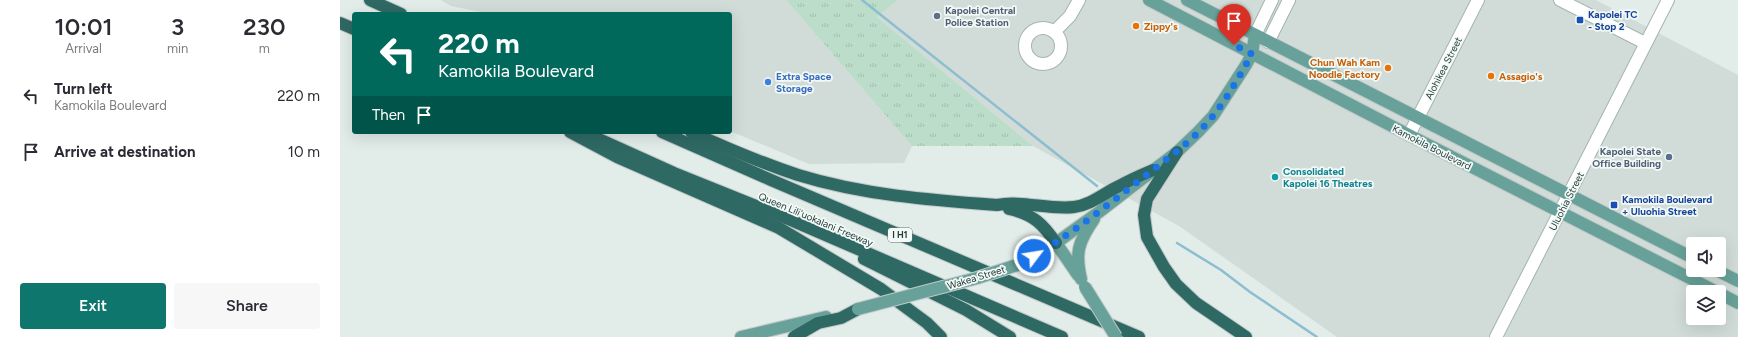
<!DOCTYPE html>
<meta charset="utf-8">
<style>
:root{--surface:#fff;--page:#f7f7f7;--text:#2b2b33;--muted:#7c7c81;--accent:#0f766e}
body{margin:0;font-family:Figtree,sans-serif;background:var(--page);color:var(--text);height:100vh;display:flex;flex-direction:column;font-size:15px;white-space:nowrap}
*{box-sizing:border-box;margin:0}
p{font-size:13px;color:var(--muted)}
.icon{flex:none;width:22px;height:22px;fill:none;stroke:currentColor;stroke-width:2;stroke-linecap:round;stroke-linejoin:round}
.map{position:relative;flex:1;overflow:hidden}
.panel{display:flex;flex-direction:column;background:var(--surface);width:340px}
.panel>*{flex:none}
.banner{position:absolute;left:12px;top:12px;width:380px;height:122px;border-radius:4px;box-shadow:0 4px 16px #0002;background:#00695c;color:#fff;overflow:hidden}
.buttons{position:absolute;left:1346px;top:237px;display:grid;gap:8px}
.buttons a{display:grid;place-items:center;width:40px;height:40px;border-radius:4px;background:var(--surface);box-shadow:0 4px 16px #0002;font-size:20px}
.pin{position:absolute;display:grid;place-items:center;width:34px;height:34px;color:#fff;margin:-41px -17px;border-radius:50% 50% 50% 0;rotate:-45deg;box-shadow:0 0 4px #0007}
.pin .icon{rotate:45deg}
.me{position:absolute;width:44px;margin:-22px;rotate:59deg;stroke-linejoin:round;filter:drop-shadow(0 0 3px #0008)}
.turn{display:flex;align-items:center;gap:14px;height:84px;padding:0 20px;font-size:18px}
.turn .icon{width:52px;height:52px;stroke-width:2.5}
.turn b{display:block;font-size:28px;line-height:34px}
.then{display:flex;align-items:center;height:38px;padding:0 20px;background:#0003;gap:8px;font-size:15px}
.eta{display:flex;justify-content:space-evenly;align-items:center;height:68px;text-align:center}
.eta b{font-size:24px;font-weight:600;line-height:28px}
.primary-button{display:flex;gap:8px;margin-top:auto;padding:8px 20px}
.primary-button a{flex:1;height:46px;border-radius:4px;background:var(--accent);color:#fff;font-size:16px;font-weight:600;line-height:46px;text-align:center}
.primary-button a+a{background:var(--page);color:var(--text)}
ul{padding:0;list-style:none}
li{display:flex;align-items:center;gap:12px;height:56px;padding:0 20px}
li div{flex:1}
li b{display:block;font-size:15px}
li em{font-style:normal}
main{display:flex;flex:1;min-height:0}
.map>svg:first-child{display:block}
.built{fill:#d1dcd8;fill-rule:evenodd}
.park{fill:url(#park-tufts)}
.lines{fill:none;stroke-linecap:round;stroke-linejoin:round}
.stream{stroke:#8cbdd0;stroke-width:2.5}
.minor-casing{stroke:#a5b4b1;stroke-width:14}
.major-casing{stroke:#c1c9c8;stroke-width:14}
.highway-casing{stroke:#c1c9c8;stroke-width:14}
.minor{stroke:#fff;stroke-width:12}
.major{stroke:#68a199;stroke-width:12}
.highway{stroke:#2f6964;stroke-width:12}
.major-bridge-casing{stroke:#c1c9c8;stroke-width:14;stroke-linecap:butt}
.major-bridge{stroke:#68a199;stroke-width:12}
.route{stroke:#1a73e8;stroke-width:7;stroke-dasharray:0 12.6}
.service-dot{fill:#5c6f8a;stroke:#f3f9f6;stroke-width:1.5}
.transit-dot{fill:#1a4fb4;stroke:#f3f9f6;stroke-width:1.5}
.food-dot{fill:#e8710a;stroke:#f3f9f6;stroke-width:1.5}
.shop-dot{fill:#3f7fe0;stroke:#f3f9f6;stroke-width:1.5}
.culture-dot{fill:#0f9aa8;stroke:#f3f9f6;stroke-width:1.5}
.labels{text-anchor:middle;stroke-width:3.5;stroke-linejoin:round;paint-order:stroke}
.shield{fill:#f3f9f6;stroke:#617572;stroke-width:1}
.shield-label{font-size:9px;font-weight:bold;fill:#233d39}
.service-label{font-size:10px;font-weight:bold;fill:#4e5e75;stroke:#f3f9f6;text-anchor:start}
.transit-label{font-size:10px;font-weight:bold;fill:#164399;stroke:#f3f9f6;text-anchor:start}
.food-label{font-size:10px;font-weight:bold;fill:#c56008;stroke:#f3f9f6;text-anchor:start}
.street-label{font-size:10px;fill:#233d39;stroke:#f3f9f6}
.shop-label{font-size:10px;font-weight:bold;fill:#366cbe;stroke:#f3f9f6;text-anchor:start}
.culture-label{font-size:10px;font-weight:bold;fill:#0d838f;stroke:#f3f9f6;text-anchor:start}
</style>
<main>
<section class="panel">
<div class="eta">
<div><b>10:01</b><p>Arrival</p></div>
<div><b>3</b><p>min</p></div>
<div><b>230</b><p>m</p></div>
</div>
<ul>
<li><svg class="icon" aria-label="left" viewBox="0 0 24 24"><path d="M17 20v-9H6M10 6l-5 5 5 5"/></svg><div><b>Turn left</b><p>Kamokila Boulevard</p></div><em>220 m</em></li>
<li><svg class="icon" aria-label="arrive" viewBox="0 0 24 24"><path d="M6 21V4h12l-3 4 3 4H6"/></svg><div><b>Arrive at destination</b></div><em>10 m</em></li>
</ul>
<div class="primary-button"><a>Exit</a><a>Share</a></div>
</section>
<div class="map">
<svg width="1398" height="337" viewBox="0 0 1398 337">
<defs>
<pattern id="park-tufts" width="24" height="20" patternUnits="userSpaceOnUse"><rect width="24" height="20" fill="#bcddc9"/><path d="M3 7l-1-3M5 7V3M7 7l1-3M15 17l-1-3M17 17v-4M19 17l1-3" fill="none" stroke="#a1bfad"/></pattern>
</defs>
<rect width="100%" height="100%" fill="#e2ece9"/>
<g class="built">
<polygon points="101,0 446,0 572,146 564,163 469,164 390,131 390,14 151,14 111,6"/>
<path d="M558,0H1256L1398,75V337H997L839,226L693,146L537,17ZM1353,244H1379V270H1353ZM1353,292H1379V318H1353Z"/>
</g>
<polygon class="park" points="446,0 558,0 537,17 693,146 572,146"/>
<g class="lines">
<g class="stream">
<polyline points="522,0 757,186"/>
<polyline points="837,243 881,270 910,292 977,337"/>
</g>
<defs>
<g id="minor">
<polyline points="1220,0 1305,43"/>
<circle cx="703" cy="46" r="18"/>
<polyline points="714,32 730,16 739,0"/>
<polyline points="915,35 932,0"/>
<polyline points="928,42 949,0"/>
<polyline points="1069,135 1138,0"/>
<polyline points="1156,337 1328,0"/>
</g>
<g id="major">
<polyline points="809,0 1069,135 1377,292"/>
<polyline points="847,0 1353,258"/>
<polyline points="716,243 738,275"/>
<polyline points="677,265 716,243 759,212 837,152 858,132 873,116 906,65 912,54 915,35"/>
<polyline points="1376,270 1398,281"/>
<path d="M741,279C735,253 738,242 754,219"/>
<polyline points="1379,293 1398,303"/>
<polyline points="401,337 486,317"/>
</g>
<g id="highway">
<polyline points="30,0 61,14"/>
<polyline points="0,23 14,29"/>
<polyline points="230,132 277,157 439,228 541,289 587,323 601,337"/>
<polyline points="243,132 334,173 453,221 722,337"/>
<polyline points="322,132 431,180 799,337"/>
<path d="M351,132C386,148 422,163 458,175C523,195 590,200 657,205C682,200 708,210 734,207C751,205 764,193 779,186C790,180 801,175 813,170"/>
<polyline points="837,152 807,199 804,215 807,237 824,267 836,284 856,303 906,337"/>
<path d="M669,209C693,214 703,224 716,243"/>
<polyline points="524,259 626,310 670,337"/>
<polyline points="454,337 478,323 501,318 518,309"/>
</g>
</defs>
<use href="#minor" class="minor-casing"/>
<use href="#major" class="major-casing"/>
<use href="#highway" class="highway-casing"/>
<use href="#minor" class="minor"/>
<use href="#major" class="major"/>
<use href="#highway" class="highway"/>
<defs>
<g id="major-bridge">
<polyline points="745,287 776,337"/>
<polyline points="518,309 637,278 677,265"/>
</g>
</defs>
<use href="#major-bridge" class="major-bridge-casing"/>
<use href="#major-bridge" class="major-bridge"/>
</g>
<g class="lines">
<path class="route" d="M694,256C734,232 769,204 805,176C829,157 854,140 873,116C888,97 900,75 912,54L894,45"/>
</g>
<g class="service-dot">
<circle cx="597" cy="16" r="4"/>
<circle cx="1329" cy="157" r="4"/>
</g>
<g class="transit-dot">
<rect x="1236" y="16" width="8" height="8" rx="2"/>
<rect x="1270" y="201" width="8" height="8" rx="2"/>
</g>
<g class="food-dot">
<circle cx="796" cy="26" r="4"/>
<circle cx="1048" cy="68" r="4"/>
<circle cx="1151" cy="76" r="4"/>
</g>
<circle class="shop-dot" cx="428" cy="82" r="4"/>
<circle class="culture-dot" cx="935" cy="177" r="4"/>
<g class="labels">
<rect class="shield" x="548" y="228" width="24" height="14" rx="3"/>
<g class="shield-label">
<text x="560" y="238">I H1</text>
</g>
<g class="service-label">
<text x="605" y="14">Kapolei Central<tspan x="605" dy="12">Police Station</tspan></text>
<text x="1321" y="155" text-anchor="end">Kapolei State<tspan x="1321" dy="12">Office Building</tspan></text>
</g>
<g class="transit-label">
<text x="1248" y="18">Kapolei TC<tspan x="1248" dy="12">- Stop 2</tspan></text>
<text x="1282" y="203">Kamokila Boulevard<tspan x="1282" dy="12">+ Uluohia Street</tspan></text>
</g>
<g class="food-label">
<text x="804" y="30">Zippy's</text>
<text x="1040" y="66" text-anchor="end">Chun Wah Kam<tspan x="1040" dy="12">Noodle Factory</tspan></text>
<text x="1159" y="80">Assagio's</text>
</g>
<g class="street-label">
<text transform="translate(1103 68) rotate(-63)" y="4">Alohikea Street</text>
<text transform="translate(1092 147) rotate(27)" y="4">Kamokila Boulevard</text>
<text transform="translate(1226 201) rotate(-63)" y="4">Uluohia Street</text>
<text transform="translate(476 219) rotate(23)" y="4">Queen Liliʻuokalani Freeway</text>
<text transform="translate(636 277) rotate(-17)" y="4">Wakea Street</text>
</g>
<g class="shop-label">
<text x="436" y="80">Extra Space<tspan x="436" dy="12">Storage</tspan></text>
</g>
<g class="culture-label">
<text x="943" y="175">Consolidated<tspan x="943" dy="12">Kapolei 16 Theatres</tspan></text>
</g>
</g>
</svg>
<div class="buttons">
<a><svg class="icon" aria-label="sound" viewBox="0 0 24 24"><path d="M4 9h4l5-4v14l-5-4H4zM17 9q2 3 0 6"/></svg></a>
<a><svg class="icon" aria-label="layers" viewBox="0 0 24 24"><path d="M12 4l9 5-9 5-9-5zM3 14l9 5 9-5"/></svg></a>
</div>
<div class="pin" style="left:894px;top:45px;background:#d93025"><svg class="icon" aria-label="arrive" viewBox="0 0 24 24"><path d="M6 21V4h12l-3 4 3 4H6"/></svg></div>
<svg class="me" style="left:694px;top:256px" viewBox="-20 -20 40 40"><circle r="17" fill="#1a73e8" stroke="#fff" stroke-width="3"/><path d="M0-11L8 9 0 5-8 9z" fill="#fff"/></svg>
<div class="banner">
<div class="turn"><svg class="icon" aria-label="left" viewBox="0 0 24 24"><path d="M17 20v-9H6M10 6l-5 5 5 5"/></svg><div><b>220 m</b>Kamokila Boulevard</div></div>
<div class="then">Then<svg class="icon" aria-label="arrive" viewBox="0 0 24 24"><path d="M6 21V4h12l-3 4 3 4H6"/></svg></div>
</div>
</div>
</main>
